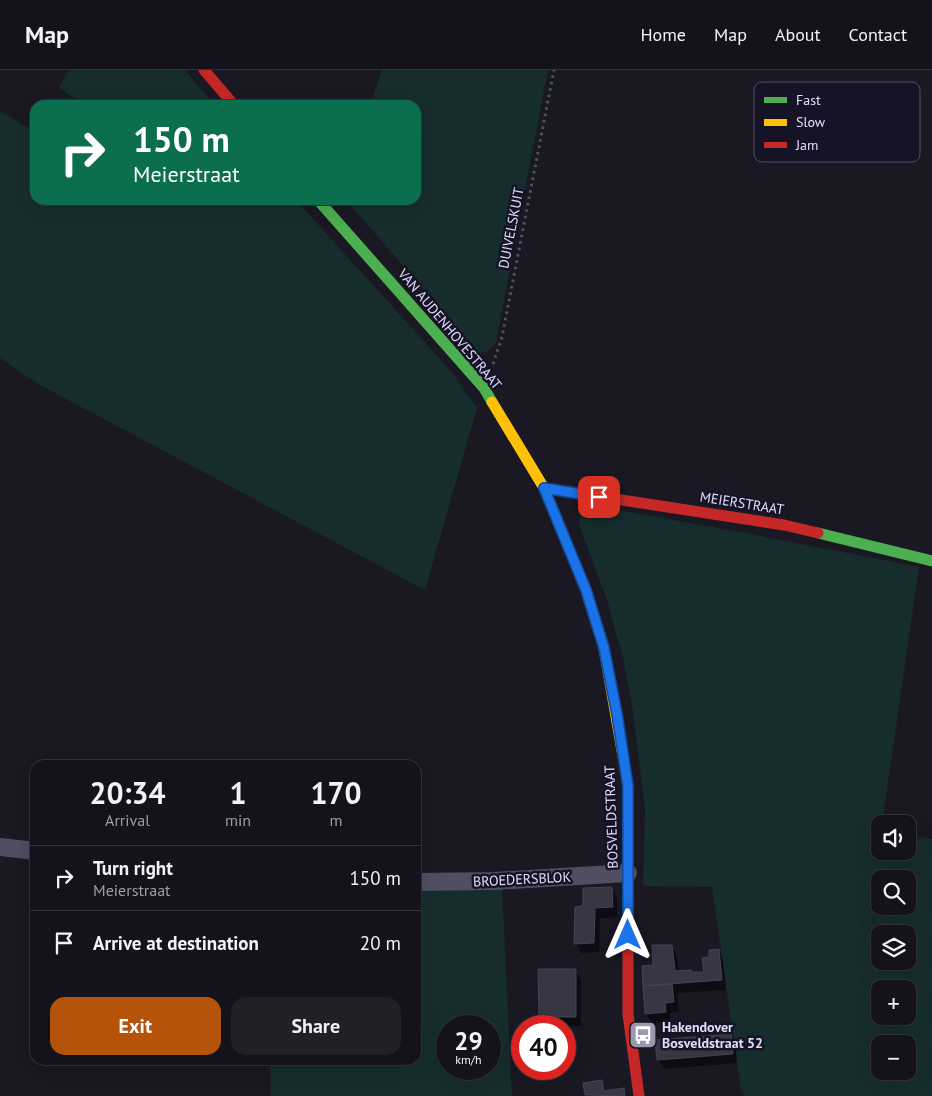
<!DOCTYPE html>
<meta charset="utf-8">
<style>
:root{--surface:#14121a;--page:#212027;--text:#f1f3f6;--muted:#9d9ea2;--line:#333239;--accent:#b45309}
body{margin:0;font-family:"PT Sans",sans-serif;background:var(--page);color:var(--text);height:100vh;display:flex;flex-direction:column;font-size:19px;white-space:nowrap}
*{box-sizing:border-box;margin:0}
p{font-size:16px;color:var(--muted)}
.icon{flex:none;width:28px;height:28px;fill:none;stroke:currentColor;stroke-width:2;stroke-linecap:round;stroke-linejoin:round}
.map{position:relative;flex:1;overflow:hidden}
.side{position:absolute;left:30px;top:690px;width:391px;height:305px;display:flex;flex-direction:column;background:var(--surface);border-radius:15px;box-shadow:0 5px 20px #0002,0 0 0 1px var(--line)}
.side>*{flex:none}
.guide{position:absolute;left:30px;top:30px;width:391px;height:105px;border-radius:15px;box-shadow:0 5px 20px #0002,0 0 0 1px var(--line);background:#0b6e4f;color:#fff;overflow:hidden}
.fabs{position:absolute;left:871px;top:745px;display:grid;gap:10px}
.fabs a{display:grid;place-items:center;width:45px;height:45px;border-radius:10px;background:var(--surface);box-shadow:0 5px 20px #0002,0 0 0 1px var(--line);font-size:25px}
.speed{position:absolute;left:436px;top:945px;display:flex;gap:10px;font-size:25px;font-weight:700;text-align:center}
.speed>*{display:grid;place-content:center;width:65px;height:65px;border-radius:50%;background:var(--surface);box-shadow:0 5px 20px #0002,0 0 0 1px var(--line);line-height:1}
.speed small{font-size:12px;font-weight:400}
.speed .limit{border:8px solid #d22;background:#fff;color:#111}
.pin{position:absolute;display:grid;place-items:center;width:42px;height:42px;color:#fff;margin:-21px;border-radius:10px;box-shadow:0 2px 8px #0006}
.me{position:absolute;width:55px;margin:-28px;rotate:0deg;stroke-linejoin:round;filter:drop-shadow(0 0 4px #0008)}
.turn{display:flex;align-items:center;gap:18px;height:105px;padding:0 20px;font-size:22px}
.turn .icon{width:65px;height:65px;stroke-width:2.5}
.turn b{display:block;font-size:35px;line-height:42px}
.eta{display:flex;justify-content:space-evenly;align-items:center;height:85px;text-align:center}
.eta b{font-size:30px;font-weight:800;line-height:35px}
.cta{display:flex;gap:10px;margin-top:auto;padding:10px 20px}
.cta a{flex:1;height:58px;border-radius:15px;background:var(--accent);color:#fff;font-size:20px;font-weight:800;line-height:58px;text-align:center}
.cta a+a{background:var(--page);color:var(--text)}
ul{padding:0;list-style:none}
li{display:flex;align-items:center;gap:15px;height:65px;padding:0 20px;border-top:1px solid var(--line)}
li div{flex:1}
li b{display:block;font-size:19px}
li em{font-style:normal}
header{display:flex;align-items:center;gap:30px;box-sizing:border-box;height:70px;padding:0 25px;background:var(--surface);border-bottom:1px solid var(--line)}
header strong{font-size:24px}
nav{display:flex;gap:28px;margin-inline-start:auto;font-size:18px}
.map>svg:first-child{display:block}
.green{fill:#172d2d;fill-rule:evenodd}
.shadow{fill:#0007}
.building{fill:#393643;stroke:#474354}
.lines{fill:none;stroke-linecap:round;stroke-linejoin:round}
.path{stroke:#49545f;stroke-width:3;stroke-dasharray:2.5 4;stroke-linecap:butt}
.street{stroke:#4f4e62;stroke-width:18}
.fast{stroke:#4caf50;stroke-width:11}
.slow{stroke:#ffc107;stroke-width:11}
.jam{stroke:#c62828;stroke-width:11}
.route-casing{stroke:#114b97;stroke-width:12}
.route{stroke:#1a73e8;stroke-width:9}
.labels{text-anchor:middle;stroke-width:5;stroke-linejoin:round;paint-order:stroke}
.street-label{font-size:14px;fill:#e0ddfb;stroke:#161327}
.poi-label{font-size:14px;font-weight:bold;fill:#e0ddfb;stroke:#161327;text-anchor:start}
.key{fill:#161327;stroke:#535067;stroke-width:1}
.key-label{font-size:14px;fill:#e0ddfb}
</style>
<header>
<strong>Map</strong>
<nav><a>Home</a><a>Map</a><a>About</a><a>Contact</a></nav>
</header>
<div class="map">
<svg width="932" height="1026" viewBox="0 0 932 1026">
<rect width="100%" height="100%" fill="#1a1822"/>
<g class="green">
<polygon points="69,0 185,0 214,35 86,35 59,18"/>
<polygon points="382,0 548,0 496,272 487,282 479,283 346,130 416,130 416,35 370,35"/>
<polygon points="0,41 35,62 30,78 35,80 35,130 296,130 450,300 477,338 425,520 38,314 0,288"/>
<path d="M606,438L746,463L919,497L882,754H880V781H908V765L932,769V1026H745L741,1020L712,817L643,816L645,740L633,641L623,588L607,530L579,454L580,446L590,441ZM880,809H908V836H880ZM880,864H908V891H880ZM880,919H908V946H880ZM880,974H908V1001H880Z"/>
<path d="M416,817L502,818L512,1026H271L270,990H416ZM448,956H490V999H448Z"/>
</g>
<g class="shadow">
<polygon points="611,819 617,828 617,847 600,848 599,882 581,883 576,874 584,838"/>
<polygon points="672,876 677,886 679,902 691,903 705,903 710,888 718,880 723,890 726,920 677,923 679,942 670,943 671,952 652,953 646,944 643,898 655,896"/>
<polygon points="575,900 581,909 581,956 546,956 541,946"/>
<polygon points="731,966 736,975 737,993 664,999 658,989"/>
<polygon points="601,1011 607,1021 623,1019 627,1026 587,1026 586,1024"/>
</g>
<g class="building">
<polygon points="612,817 613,837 595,838 594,873 574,874 575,837 583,836 583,818"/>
<polygon points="652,875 672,875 675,901 691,900 692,902 704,902 702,888 709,887 709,880 719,879 722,910 643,916 642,896 653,895"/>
<polygon points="538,899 576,899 576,947 539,947"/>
<polygon points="672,914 674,932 665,933 666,942 645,944 643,916"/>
<polygon points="731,964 733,984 657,990 655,970"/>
<polygon points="602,1010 604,1021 624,1018 625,1026 585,1025 583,1013"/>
</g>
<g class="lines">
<polyline class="path" points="493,294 502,267 554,0"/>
<g class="street">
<polyline points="0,777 35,781"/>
<polyline points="416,812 494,811 628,803"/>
</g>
<g class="fast">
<polyline points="318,130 484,318 492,332"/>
<polyline points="818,463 932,491"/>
</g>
<polyline class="slow" points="492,332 544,418 586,520 604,578 623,686"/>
<g class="jam">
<polyline points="204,0 234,35"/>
<polyline points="544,418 784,455 818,463"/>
<polyline points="623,686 628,716 628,944 639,1026"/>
</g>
</g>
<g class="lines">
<defs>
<polyline id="route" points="599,427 544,418 586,520 604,578 617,644 628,716 628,865"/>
</defs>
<use href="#route" class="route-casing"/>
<use href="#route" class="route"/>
</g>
<defs>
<symbol id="bus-square" viewBox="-11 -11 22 22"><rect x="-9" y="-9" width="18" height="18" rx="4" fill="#9b98af" stroke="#161327"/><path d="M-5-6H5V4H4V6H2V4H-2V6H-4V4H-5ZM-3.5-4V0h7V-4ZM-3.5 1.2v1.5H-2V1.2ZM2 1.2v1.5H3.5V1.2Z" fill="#fff"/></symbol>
</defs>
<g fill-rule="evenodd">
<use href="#bus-square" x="627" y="949" width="32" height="32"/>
</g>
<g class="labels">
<g class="street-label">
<text transform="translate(511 158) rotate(-79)" y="5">DUIVELSKUIT</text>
<text transform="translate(450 259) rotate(50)" y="5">VAN AUDENHOVESTRAAT</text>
<text transform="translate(742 433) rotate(9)" y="5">MEIERSTRAAT</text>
<text transform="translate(611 747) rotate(-92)" y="5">BOSVELDSTRAAT</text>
<text transform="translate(522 809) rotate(-3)" y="5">BROEDERSBLOK</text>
</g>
<g class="poi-label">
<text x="662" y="962">Hakendover<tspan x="662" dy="16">Bosveldstraat 52</tspan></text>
</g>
</g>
<rect x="754" y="12" width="166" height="80" rx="8" class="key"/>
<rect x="764" y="27" width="23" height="6" fill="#4caf50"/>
<rect x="764" y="49" width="23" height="7" fill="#ffc107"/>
<rect x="764" y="72" width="23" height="6" fill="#c62828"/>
<g class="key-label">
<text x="796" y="35">Fast</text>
<text x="796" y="57">Slow</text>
<text x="796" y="80">Jam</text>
</g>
</svg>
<div class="fabs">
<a><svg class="icon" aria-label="sound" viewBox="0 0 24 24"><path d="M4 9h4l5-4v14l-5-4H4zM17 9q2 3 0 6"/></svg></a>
<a><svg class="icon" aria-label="search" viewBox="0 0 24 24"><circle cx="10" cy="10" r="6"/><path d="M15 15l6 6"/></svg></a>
<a><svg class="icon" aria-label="layers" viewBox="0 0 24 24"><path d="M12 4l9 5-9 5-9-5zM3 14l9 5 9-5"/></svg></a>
<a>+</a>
<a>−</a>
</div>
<div class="speed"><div>29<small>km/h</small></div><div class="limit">40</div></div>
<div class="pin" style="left:599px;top:427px;background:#d93025"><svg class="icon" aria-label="arrive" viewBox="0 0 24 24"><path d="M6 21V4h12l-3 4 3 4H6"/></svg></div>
<svg class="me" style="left:628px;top:865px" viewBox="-20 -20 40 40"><path d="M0-17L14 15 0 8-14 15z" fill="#1a73e8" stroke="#fff" stroke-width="4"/></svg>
<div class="guide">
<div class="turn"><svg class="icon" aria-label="right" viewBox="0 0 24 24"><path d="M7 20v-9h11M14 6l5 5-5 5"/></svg><div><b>150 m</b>Meierstraat</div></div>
</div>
<section class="side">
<div class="eta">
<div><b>20:34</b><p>Arrival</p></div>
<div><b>1</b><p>min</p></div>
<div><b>170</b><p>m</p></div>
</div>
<ul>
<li><svg class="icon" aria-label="right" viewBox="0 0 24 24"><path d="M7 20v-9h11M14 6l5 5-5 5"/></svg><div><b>Turn right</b><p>Meierstraat</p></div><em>150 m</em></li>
<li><svg class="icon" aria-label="arrive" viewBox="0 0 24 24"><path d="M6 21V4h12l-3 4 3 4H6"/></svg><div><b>Arrive at destination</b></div><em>20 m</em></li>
</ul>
<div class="cta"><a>Exit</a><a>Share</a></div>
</section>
</div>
